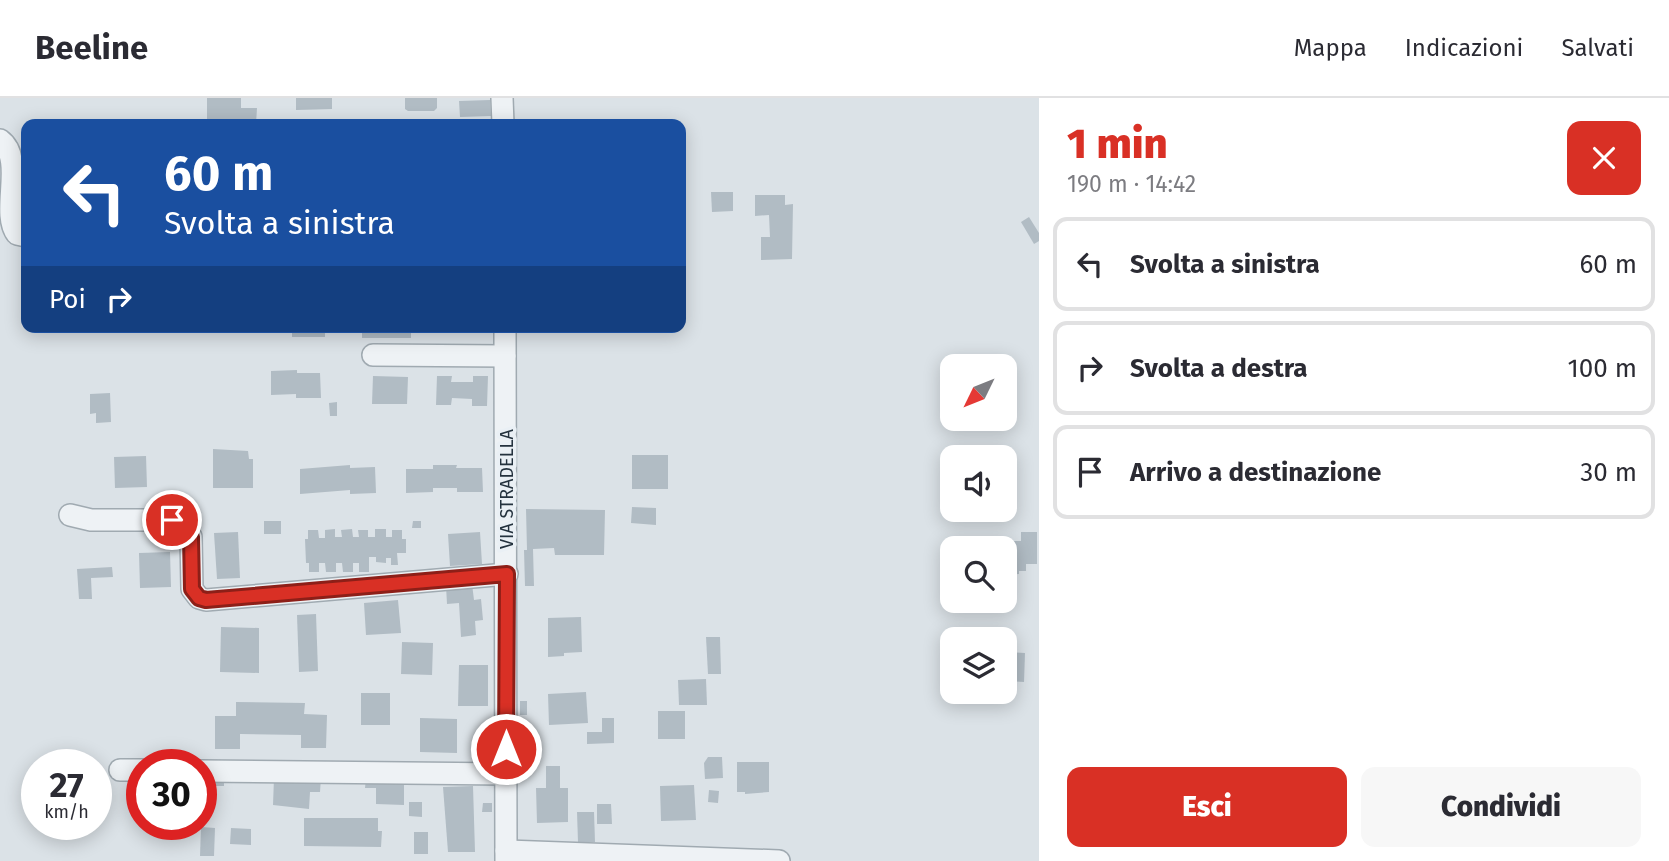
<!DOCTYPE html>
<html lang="it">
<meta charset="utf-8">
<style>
:root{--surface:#fff;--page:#f7f7f7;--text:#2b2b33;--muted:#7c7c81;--line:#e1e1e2;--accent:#d93025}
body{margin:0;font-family:"Fira Sans",sans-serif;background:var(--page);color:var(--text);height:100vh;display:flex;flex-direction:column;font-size:26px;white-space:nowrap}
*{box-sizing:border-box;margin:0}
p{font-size:23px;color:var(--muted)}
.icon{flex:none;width:38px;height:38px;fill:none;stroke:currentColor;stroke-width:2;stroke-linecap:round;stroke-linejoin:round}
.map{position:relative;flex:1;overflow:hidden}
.sheet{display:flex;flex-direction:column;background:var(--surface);width:630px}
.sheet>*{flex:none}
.hud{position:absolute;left:21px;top:21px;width:665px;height:214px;border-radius:14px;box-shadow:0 4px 18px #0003;background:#1a4fa0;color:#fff;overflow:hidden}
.needle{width:46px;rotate:227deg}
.controls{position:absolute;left:940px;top:256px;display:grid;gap:14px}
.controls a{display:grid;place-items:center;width:77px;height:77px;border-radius:14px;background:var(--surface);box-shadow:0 4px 18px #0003;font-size:35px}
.speed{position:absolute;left:21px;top:651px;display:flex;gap:14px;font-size:35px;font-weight:700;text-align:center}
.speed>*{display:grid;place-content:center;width:91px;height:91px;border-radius:50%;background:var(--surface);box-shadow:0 4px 18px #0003;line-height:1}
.speed small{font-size:18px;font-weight:400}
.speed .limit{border:10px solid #d22;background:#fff;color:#111}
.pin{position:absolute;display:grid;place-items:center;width:60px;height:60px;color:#fff;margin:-30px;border:4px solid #fff;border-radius:50%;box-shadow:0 2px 7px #0007}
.me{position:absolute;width:77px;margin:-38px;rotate:0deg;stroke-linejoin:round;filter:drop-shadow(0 0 5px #0008)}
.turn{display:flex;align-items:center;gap:24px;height:147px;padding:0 28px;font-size:32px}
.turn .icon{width:91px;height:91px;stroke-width:2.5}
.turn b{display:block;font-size:49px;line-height:60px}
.then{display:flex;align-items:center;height:66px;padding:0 28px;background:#0003;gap:14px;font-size:26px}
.round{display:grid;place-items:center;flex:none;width:74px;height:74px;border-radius:14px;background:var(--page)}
.summary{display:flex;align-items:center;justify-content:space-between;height:119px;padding:0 28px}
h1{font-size:42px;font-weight:800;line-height:52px;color:var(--accent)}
.action{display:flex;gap:14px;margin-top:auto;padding:14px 28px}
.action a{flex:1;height:80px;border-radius:14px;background:var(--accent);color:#fff;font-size:28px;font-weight:800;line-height:80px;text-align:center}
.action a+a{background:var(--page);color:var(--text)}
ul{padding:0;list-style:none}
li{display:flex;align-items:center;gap:21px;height:94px;margin:0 14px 10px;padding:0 14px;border:4px solid var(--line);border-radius:14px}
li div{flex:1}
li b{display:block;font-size:26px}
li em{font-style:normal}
header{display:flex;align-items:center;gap:42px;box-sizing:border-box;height:98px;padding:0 35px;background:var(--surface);border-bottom:2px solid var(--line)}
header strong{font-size:33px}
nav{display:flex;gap:38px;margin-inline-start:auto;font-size:24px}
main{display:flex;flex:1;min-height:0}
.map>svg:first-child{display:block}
.building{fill:#b1bcc4}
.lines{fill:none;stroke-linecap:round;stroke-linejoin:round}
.minor-casing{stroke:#a0aab1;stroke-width:24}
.minor{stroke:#eef2f5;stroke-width:21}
.route-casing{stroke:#8d1f18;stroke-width:18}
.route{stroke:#d93025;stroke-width:12}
.labels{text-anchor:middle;stroke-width:7;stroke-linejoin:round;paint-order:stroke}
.street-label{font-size:18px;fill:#24323e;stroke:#eaf0f5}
</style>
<header>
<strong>Beeline</strong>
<nav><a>Mappa</a><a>Indicazioni</a><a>Salvati</a></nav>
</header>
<main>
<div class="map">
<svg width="1039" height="763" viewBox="0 0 1039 763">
<rect width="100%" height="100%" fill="#dbe2e7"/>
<g class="building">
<polygon points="207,0 241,0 241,10 257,10 256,26 207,26"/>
<polygon points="296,0 332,0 332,11 296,12"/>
<polygon points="405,0 437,0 437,10 434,13 408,13 405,11"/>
<polygon points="490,2 491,18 460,19 459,3"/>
<polygon points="711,94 733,94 733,113 712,114"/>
<polygon points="755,97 785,97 785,107 793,106 792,161 761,162 761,139 770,139 769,117 755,118"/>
<polygon points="1029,119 1039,135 1039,143 1034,146 1021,124"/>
<rect x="224" y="229" width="32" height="4"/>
<rect x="292" y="229" width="33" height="10"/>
<rect x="362" y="229" width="49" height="11"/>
<polygon points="297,272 297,275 320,275 321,300 296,300 296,296 271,297 271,273"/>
<polygon points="373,278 408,279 407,306 372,306"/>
<polygon points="437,278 452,278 451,284 473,284 473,278 488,278 487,308 472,308 472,301 452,300 451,307 436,307"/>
<polygon points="110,295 111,324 96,325 96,315 90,316 90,296"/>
<polygon points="337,304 337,318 330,318 329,305"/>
<polygon points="213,351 248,353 249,361 253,361 253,390 213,390"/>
<rect x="632" y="357" width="36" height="34"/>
<polygon points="146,358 147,389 115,390 114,359"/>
<polygon points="350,367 350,370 375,369 376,395 350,396 350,392 300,396 300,371"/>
<polygon points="433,367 457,367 456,370 482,370 483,394 457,394 457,390 433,390 433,394 406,395 406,371 433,371"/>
<polygon points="632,409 656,410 656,427 631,425"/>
<polygon points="526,411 605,412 604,457 555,457 554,450 533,451 534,488 525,488 524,452 527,452"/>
<rect x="264" y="423" width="17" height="13"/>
<polygon points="413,423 421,423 421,430 412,430"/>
<polygon points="335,431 335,439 342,439 341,432 352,431 353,439 359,439 358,432 368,432 368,439 375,439 375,431 386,431 386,439 392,439 392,432 402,432 402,441 406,441 406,455 397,455 398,467 391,467 391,460 386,460 386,465 376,464 376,459 369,459 369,474 359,474 359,465 353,465 353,474 343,474 342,465 336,465 336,474 326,474 325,465 319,465 319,474 309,474 309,465 306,465 305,441 308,441 308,432 318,432 319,440 325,440 325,432"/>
<polygon points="238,434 240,480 217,481 214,435"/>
<polygon points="480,434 482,466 450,468 448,436"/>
<polygon points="1021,434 1037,434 1037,466 1026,466 1026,473 1019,473 1019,476 1008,477 1008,443 1021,443"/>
<rect x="957" y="442" width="18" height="8"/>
<polygon points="170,454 171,489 140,490 139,455"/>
<polygon points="112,469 113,479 91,480 92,501 79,501 77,471"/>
<polygon points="472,486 474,502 481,501 483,522 475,523 476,537 461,539 459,505 447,506 446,488"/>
<polygon points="398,502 401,535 366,537 364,505"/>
<polygon points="316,516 318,573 299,574 297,517"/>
<polygon points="581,519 582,554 564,555 564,558 548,559 548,520"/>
<polygon points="221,529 259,530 259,575 220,574"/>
<polygon points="706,539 720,539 721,576 708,576"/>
<polygon points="402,544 433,545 432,577 401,576"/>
<polygon points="1006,554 1025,555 1024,584 1004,583"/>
<polygon points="459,567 488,567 488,608 458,608"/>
<polygon points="706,581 707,607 679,607 678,582"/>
<polygon points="586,594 588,625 549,627 548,596"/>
<rect x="361" y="595" width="29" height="32"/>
<rect x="520" y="603" width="7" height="14"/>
<polygon points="236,604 305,605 304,616 327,617 326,650 301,650 301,637 240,636 240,651 215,651 215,618 236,618"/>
<rect x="658" y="613" width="27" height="28"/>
<polygon points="420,620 457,621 457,655 420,654"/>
<polygon points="602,620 614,620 614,645 587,646 587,634 602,634"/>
<polygon points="708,659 722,659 723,680 705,681 704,665"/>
<polygon points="737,664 769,664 769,694 745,696 745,694 737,694"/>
<polygon points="546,668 560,668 560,690 568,690 568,724 537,725 536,690 546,690"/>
<rect x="207" y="676" width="17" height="12"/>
<polygon points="321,679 320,694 310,694 309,711 273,707 274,680"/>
<polygon points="366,680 404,681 404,707 376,706 376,690 365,690"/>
<polygon points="694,687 696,722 661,723 660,688"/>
<polygon points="473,688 475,754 448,754 443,689"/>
<polygon points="709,692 719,693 718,705 708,704"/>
<polygon points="409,704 422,704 422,719 409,718"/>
<polygon points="483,705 492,705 492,714 482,714"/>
<polygon points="597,706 611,706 612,726 597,726"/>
<polygon points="577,714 594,714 595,744 578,744"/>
<polygon points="304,720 378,720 378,733 382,733 381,749 304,748"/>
<polygon points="201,729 215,730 214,758 200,758"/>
<polygon points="231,730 251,731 251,747 230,746"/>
<rect x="414" y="734" width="14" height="22"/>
</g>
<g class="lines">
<defs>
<g id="minor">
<polyline points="502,0 503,26"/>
<path d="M0,42C26,61 0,114 17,136L26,138"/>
<polyline points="505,229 506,763"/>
<polyline points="373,257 505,258"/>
<polyline points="70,417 91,422 172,422 191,439 192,491 199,500 206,502 507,476"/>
<polyline points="120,672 142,672"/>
<polyline points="201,673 506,676"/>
<polyline points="506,753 779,763"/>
</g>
</defs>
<use href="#minor" class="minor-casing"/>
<use href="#minor" class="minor"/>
</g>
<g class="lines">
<defs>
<polyline id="route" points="172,422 191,439 192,491 199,500 206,502 507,476 506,651"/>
</defs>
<use href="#route" class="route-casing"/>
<use href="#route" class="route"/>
</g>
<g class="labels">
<g class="street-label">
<text transform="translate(507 391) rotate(-90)" y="6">VIA STRADELLA</text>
</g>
</g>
</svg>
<div class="controls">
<a><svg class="needle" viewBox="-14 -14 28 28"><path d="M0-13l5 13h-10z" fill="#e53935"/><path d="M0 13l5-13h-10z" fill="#7c7c81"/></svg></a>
<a><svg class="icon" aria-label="sound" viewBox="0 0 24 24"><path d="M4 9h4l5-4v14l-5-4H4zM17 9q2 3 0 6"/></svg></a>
<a><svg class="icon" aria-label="search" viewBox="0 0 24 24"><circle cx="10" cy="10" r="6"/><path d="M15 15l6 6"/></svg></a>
<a><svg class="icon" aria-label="layers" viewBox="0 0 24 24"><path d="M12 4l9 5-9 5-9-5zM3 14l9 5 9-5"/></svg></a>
</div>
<div class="speed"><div>27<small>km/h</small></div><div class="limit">30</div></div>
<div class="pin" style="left:172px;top:422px;background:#d93025"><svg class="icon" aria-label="arrive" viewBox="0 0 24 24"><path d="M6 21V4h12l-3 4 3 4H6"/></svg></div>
<svg class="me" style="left:506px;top:651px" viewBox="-20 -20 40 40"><circle r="17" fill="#d93025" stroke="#fff" stroke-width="3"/><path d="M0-11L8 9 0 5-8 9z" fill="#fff"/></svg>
<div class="hud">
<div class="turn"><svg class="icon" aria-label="left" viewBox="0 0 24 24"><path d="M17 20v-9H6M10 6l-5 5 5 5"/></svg><div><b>60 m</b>Svolta a sinistra</div></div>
<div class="then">Poi<svg class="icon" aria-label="right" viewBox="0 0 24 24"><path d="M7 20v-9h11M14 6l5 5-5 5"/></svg></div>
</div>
</div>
<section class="sheet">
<div class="summary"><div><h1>1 min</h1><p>190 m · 14:42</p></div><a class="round" style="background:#d93025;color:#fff"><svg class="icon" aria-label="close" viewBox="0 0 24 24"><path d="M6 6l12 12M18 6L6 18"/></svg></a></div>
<ul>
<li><svg class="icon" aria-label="left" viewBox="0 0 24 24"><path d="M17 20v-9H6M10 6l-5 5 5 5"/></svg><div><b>Svolta a sinistra</b></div><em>60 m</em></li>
<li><svg class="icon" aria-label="right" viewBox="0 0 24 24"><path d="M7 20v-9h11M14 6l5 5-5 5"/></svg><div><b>Svolta a destra</b></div><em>100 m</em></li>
<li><svg class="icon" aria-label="arrive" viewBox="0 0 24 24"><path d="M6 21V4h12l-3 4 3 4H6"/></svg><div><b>Arrivo a destinazione</b></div><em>30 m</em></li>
</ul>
<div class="action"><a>Esci</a><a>Condividi</a></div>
</section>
</main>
